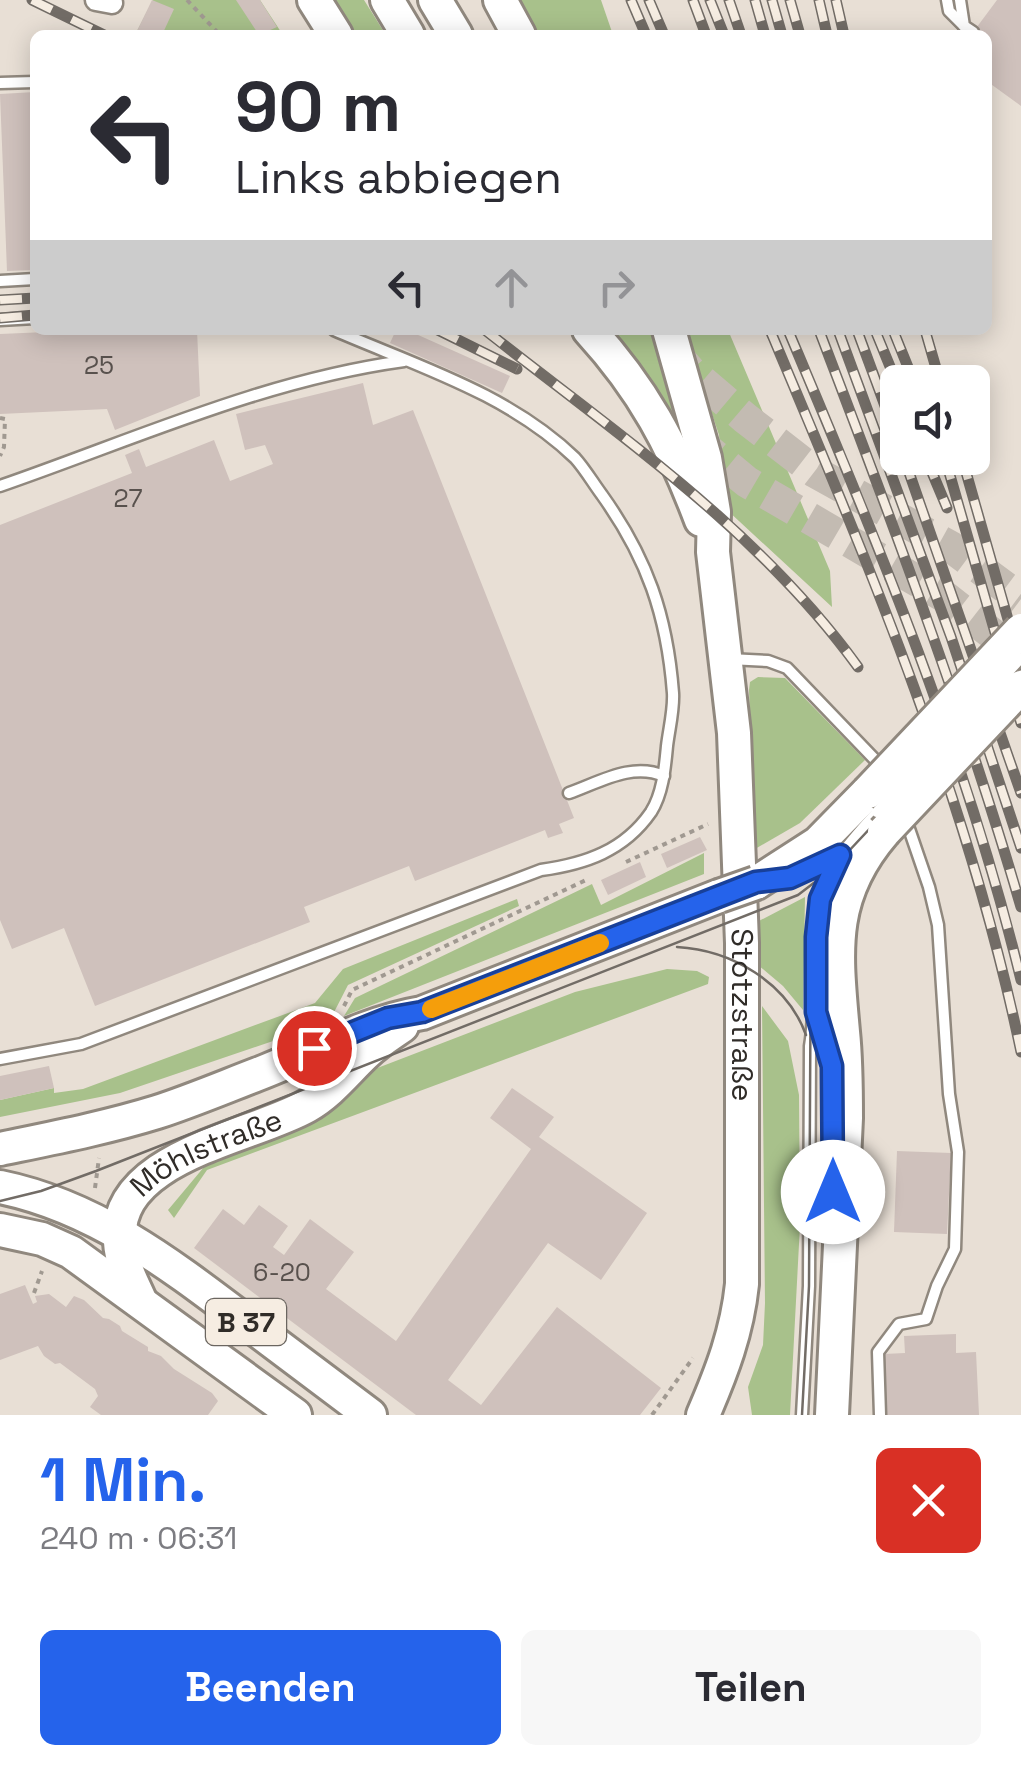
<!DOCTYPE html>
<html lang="de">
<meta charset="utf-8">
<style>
:root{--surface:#fff;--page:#f7f7f7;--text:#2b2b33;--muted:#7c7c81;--accent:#2563eb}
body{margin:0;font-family:"Space Grotesk",sans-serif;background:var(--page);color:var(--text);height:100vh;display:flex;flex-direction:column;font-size:38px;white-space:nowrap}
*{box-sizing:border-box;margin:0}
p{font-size:32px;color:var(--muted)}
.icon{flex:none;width:55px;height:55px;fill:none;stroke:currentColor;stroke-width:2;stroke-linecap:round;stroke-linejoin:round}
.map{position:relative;height:1415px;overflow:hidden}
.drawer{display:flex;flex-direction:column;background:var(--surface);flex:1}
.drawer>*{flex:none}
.banner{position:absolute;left:30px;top:30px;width:962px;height:305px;border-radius:15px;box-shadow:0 5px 25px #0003;background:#fff;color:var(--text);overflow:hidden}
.controls{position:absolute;left:880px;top:365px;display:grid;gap:20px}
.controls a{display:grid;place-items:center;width:110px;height:110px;border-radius:15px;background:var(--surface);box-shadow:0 5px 25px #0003;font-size:50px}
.pin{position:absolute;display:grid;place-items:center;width:85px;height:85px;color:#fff;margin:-42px;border:5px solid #fff;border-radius:50%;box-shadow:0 2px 10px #0007}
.me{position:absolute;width:110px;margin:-55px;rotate:0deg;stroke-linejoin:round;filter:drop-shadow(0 0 8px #0008)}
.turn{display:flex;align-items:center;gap:35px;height:210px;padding:0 40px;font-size:45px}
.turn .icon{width:130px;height:130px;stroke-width:2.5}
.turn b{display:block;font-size:70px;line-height:85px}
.lanes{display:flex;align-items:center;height:95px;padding:0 40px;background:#0003;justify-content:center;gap:50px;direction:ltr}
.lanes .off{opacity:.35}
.round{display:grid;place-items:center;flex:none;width:105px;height:105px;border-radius:15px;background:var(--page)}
.summary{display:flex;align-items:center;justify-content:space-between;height:170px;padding:0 40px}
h1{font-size:60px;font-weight:800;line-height:75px;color:var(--accent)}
.button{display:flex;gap:20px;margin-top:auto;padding:20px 40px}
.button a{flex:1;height:115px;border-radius:15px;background:var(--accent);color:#fff;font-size:40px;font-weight:800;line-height:115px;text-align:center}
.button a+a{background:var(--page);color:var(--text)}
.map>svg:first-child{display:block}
.green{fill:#a8c18b}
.building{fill:#cfc1bc}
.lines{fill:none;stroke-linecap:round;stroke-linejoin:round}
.primary-tunnel{stroke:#c3bbb2;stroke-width:32;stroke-dasharray:32 16;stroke-linecap:butt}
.service-casing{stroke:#90887e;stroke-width:15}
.minor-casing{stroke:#90887e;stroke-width:25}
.primary-casing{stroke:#90887e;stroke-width:38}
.path{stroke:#a09991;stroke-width:4;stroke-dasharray:5 5;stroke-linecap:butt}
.service{stroke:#fff;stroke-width:10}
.minor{stroke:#fff;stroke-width:20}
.primary{stroke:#fff;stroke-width:32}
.tram{stroke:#726c66;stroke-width:2.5}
.rail-casing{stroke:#726c66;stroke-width:11}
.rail{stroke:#f6ede2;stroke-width:8;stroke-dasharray:22;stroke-linecap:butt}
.service-bridge-casing{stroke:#90887e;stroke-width:15;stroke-linecap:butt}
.primary-bridge-casing{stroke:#90887e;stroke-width:38;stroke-linecap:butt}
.service-bridge{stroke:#fff;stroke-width:10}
.primary-bridge{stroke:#fff;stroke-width:32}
.route-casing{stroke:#184099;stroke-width:25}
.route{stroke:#2563eb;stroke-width:18}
.slow{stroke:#f59e0b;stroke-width:18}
.labels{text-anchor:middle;stroke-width:8;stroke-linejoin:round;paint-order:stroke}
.number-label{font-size:25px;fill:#58514d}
.shield{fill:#f6ede2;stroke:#6b6660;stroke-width:2.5}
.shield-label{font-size:28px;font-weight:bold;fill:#302c28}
.street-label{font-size:30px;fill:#302c28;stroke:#f6ede2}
</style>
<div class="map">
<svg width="1021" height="1415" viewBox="0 0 1021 1415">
<rect width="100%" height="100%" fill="#e8dfd5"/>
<g class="green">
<polygon points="153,0 260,0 283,35 135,35"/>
<polygon points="324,0 364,0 386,35 348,35"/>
<polygon points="519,0 601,0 613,35 538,35"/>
<polygon points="601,330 658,330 690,452"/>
<polygon points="684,330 728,330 830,571 832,607 726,509 719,435"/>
<polygon points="758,677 785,678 865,760 800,823 755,849 749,690 750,682"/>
<polygon points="704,853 704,874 344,1016 355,998 592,884 601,905"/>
<polygon points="805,897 803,1010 783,986 758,965 757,922"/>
<polygon points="517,899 519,906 348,985 329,1022 120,1093 0,1117 0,1100 54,1088 54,1093 83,1089 315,1003 343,969"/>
<polygon points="667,969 697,971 709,977 708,984 207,1170 174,1218 168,1210 204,1167 311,1116 354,1077 575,992"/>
<polygon points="762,1006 788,1041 799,1095 800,1225 790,1415 752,1415 748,1387 763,1345 765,1303"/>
</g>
<g class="building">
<polygon points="152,0 174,9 162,35 135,35"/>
<polygon points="236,0 260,0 277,27 259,35"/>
<polygon points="997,0 1021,0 1021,106 988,82 988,35 971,35"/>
<polygon points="35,92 35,270 7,271 0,94"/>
<polygon points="93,330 197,330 200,396 115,430 107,409 0,414 0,334"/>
<polygon points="396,330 407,330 510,376 502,393 390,343"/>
<polygon points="363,383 373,425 413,410 574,818 559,824 563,833 548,838 545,830 415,881 409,866 304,907 310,922 95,1006 64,928 12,949 0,920 0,525 132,473 125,455 139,449 146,467 214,440 230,481 273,464 265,445 245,450 236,414"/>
<polygon points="700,837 707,850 667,868 661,854"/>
<polygon points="640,862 646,877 608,895 601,880"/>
<polygon points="49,1066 54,1088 0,1100 0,1076"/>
<polygon points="512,1088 554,1117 539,1137 647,1213 601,1280 548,1243 448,1380 481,1405 557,1307 661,1388 640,1415 416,1415 194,1248 223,1209 244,1225 259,1205 288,1226 273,1247 284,1255 310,1219 354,1252 326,1289 396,1341 531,1149 490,1118"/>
<polygon points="897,1151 951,1153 947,1234 894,1232"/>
<polygon points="25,1285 33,1304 37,1302 35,1296 49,1294 66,1307 74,1296 84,1300 103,1318 109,1319 120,1326 122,1331 148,1347 148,1351 161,1356 174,1369 212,1393 218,1401 208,1415 101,1415 90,1407 98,1396 95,1389 60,1363 55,1364 44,1356 38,1346 0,1360 0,1294"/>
<polygon points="956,1334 956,1353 976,1352 979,1415 887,1415 884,1354 905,1353 904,1336"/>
</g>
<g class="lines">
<g class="primary-tunnel">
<polyline points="669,347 691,372 745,418 815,472 951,547 1021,599"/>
<polyline points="691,436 747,482 945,597 1021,656"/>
</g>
<defs>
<g id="service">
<polyline points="947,0 949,11 964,26"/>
<polyline points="960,0 964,26 973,32"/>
<polyline points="0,83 35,82"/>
<polyline points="0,281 35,279"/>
<polyline points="0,320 35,318"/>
<path d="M0,486C133,440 264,380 404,361"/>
<polyline points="729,659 768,661 787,668 883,768"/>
<path d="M569,793C600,782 632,762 664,776"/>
<polyline points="787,879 840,856"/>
<polyline points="817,1014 831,1055"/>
<path d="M0,1059L81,1044L541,870C585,864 624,851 651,812C663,793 665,767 667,746C669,729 674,710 673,693C667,615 647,558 602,495C593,483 585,469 575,458C509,394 417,366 334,330"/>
<path d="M802,1415L809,1286L810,1046C819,994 806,929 826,882C837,855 858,834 877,812"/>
<polyline points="880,1415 878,1352 899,1324 926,1319 937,1286 955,1249 958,1152 949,1094 938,925 929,887 906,820"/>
</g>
<polyline id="minor" points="96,0 112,3"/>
<g id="primary">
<polyline points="314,0 336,35"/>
<polyline points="387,0 408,35"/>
<polyline points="435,0 456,35"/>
<polyline points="500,0 519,35"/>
<path d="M589,330C643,389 673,445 701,520"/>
<path id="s1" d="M669,330L705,458L714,512L713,552L734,733L742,943V1284C737,1332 722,1371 703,1415"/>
<polyline points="756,883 818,843 868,792"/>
<path d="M0,1149C53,1138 105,1128 157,1112C191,1101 224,1087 258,1074C313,1053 363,1023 422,1013L719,896"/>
<path d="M0,1187C93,1206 167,1262 241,1318C284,1350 327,1383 370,1415"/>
<polyline points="0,1230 42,1239 71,1252 295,1415"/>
<path id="s2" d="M140,1300C132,1282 121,1262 120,1242C112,1156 251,1138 307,1106C330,1093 346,1072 365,1054C376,1043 389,1035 402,1026"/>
<path d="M832,1415L846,1118C846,1089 846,1061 843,1032C836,952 828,897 884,832"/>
</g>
</defs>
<use href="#service" class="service-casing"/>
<use href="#minor" class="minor-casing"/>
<use href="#primary" class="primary-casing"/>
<g class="path">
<polyline points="187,0 220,35"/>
<polyline points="0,418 5,419 4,447 0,456"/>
<polyline points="626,862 708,824"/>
<polyline points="344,1006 352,990 586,880"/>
<polyline points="95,1188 99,1158"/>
<polyline points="34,1293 42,1271"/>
<polyline points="652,1415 693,1358"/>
</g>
<use href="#service" class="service"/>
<use href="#minor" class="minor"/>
<use href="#primary" class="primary"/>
<g class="tram">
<path d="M677,947C731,950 787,982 806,1035"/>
<polyline points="0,1201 41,1191 96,1171 798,895 832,869 1021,667"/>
<polyline points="802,1415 809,1286 811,920 813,900 821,877"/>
</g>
<defs>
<g id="rail">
<polyline points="32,0 104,35"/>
<polyline points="631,0 646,35"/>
<polyline points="649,0 664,35"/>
<polyline points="693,0 706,35"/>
<polyline points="710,0 724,35"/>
<polyline points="729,0 741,35"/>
<polyline points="755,0 765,35"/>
<polyline points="772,0 782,35"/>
<polyline points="790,0 800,35"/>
<polyline points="819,0 827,35"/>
<polyline points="836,0 844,35"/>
<polyline points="0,300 35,298"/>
<polyline points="0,318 35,315"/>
<polyline points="438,330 517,369"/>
<path d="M485,330C617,434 759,530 858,667"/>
<path d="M770,330C869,565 969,801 1021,1052"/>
<path d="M788,330C878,543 966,755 1021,980"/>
<path d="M819,330C892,521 964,712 1021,907"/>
<polyline points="838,330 951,637 1021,848"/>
<polyline points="857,330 898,441"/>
<polyline points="875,330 898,386"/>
<polyline points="893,330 914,382"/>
<polyline points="925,330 940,382"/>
<polyline points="904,458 1021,793"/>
<polyline points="926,458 947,508"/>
<polyline points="945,458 1021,723"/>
<polyline points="962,458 1021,665"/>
</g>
</defs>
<use href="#rail" class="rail-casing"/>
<use href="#rail" class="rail"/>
<defs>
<polyline id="service-bridge" points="877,812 1021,658"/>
<g id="primary-bridge">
<polyline points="868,792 1021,630"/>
<polyline points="884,832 1021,687"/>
<polyline points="719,896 756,883"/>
</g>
</defs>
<use href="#service-bridge" class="service-bridge-casing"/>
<use href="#primary-bridge" class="primary-bridge-casing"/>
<use href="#service-bridge" class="service-bridge"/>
<use href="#primary-bridge" class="primary-bridge"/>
</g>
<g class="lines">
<defs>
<polyline id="route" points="314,1048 388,1018 422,1012 756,882 790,878 840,855 820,899 816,937 816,1012 832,1066 833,1192"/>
</defs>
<use href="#route" class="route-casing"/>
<use href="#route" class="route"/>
<polyline class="slow" points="431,1009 600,943"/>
</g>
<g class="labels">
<g class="number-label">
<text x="99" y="374">25</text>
<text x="128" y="507">27</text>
<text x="282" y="1281">6-20</text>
</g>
<rect class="shield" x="206" y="1299" width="80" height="46" rx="8"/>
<g class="shield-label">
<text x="246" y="1332">B 37</text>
</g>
<g class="street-label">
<text dy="10" stroke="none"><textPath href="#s1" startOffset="692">Stotzstraße</textPath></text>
<text dy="10" stroke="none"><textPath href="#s2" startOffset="198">Möhlstraße</textPath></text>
</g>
</g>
</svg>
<div class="controls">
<a><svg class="icon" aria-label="sound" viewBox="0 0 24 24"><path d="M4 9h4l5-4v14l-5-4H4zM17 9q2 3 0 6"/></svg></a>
</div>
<div class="pin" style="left:314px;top:1048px;background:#d93025"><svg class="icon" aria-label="arrive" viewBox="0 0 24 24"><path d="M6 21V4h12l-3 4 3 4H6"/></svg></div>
<svg class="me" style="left:833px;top:1192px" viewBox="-20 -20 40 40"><circle r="19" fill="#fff"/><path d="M0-13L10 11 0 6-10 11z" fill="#2563eb"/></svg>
<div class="banner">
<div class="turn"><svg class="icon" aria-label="left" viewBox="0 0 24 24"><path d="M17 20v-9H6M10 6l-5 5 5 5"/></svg><div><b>90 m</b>Links abbiegen</div></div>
<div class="lanes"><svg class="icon" aria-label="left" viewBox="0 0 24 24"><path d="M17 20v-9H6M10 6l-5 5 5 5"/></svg><svg class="icon off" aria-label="ahead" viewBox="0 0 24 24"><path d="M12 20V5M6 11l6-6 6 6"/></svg><svg class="icon off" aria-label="right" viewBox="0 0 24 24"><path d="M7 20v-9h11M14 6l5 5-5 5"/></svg></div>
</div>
</div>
<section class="drawer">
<div class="summary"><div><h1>1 Min.</h1><p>240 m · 06:31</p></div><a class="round" style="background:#d93025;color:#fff"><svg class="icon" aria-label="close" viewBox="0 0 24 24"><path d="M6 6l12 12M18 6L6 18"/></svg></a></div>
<div class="button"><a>Beenden</a><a>Teilen</a></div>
</section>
